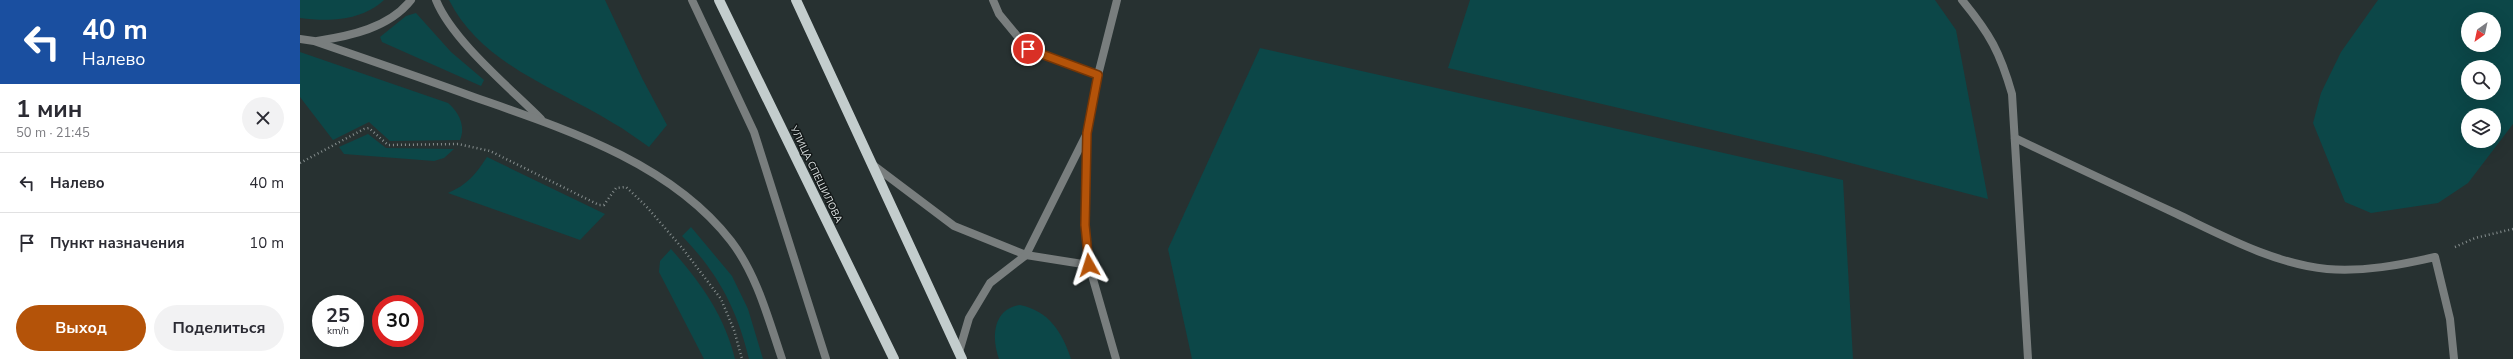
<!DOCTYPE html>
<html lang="ru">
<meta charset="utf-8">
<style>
:root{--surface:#fff;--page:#f2f2f3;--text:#2b2b33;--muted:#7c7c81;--line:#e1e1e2;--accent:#b45309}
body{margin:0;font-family:"Nunito Sans",sans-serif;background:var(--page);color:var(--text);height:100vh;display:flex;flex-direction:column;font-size:15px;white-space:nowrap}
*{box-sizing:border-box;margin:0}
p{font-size:13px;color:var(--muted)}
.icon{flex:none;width:22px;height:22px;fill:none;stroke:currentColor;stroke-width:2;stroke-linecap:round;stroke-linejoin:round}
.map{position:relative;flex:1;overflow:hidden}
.panel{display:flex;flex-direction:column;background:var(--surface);width:300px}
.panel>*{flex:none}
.hud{background:#1a4fa0;color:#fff;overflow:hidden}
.needle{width:26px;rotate:213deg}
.tools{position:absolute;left:2161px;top:12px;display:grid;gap:8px}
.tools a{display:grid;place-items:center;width:40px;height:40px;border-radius:50%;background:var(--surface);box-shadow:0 4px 16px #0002;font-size:20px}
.speed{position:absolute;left:12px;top:295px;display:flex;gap:8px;font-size:20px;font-weight:700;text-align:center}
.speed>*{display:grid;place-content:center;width:52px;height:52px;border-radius:50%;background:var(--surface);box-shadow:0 4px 16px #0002;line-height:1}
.speed small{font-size:10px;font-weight:400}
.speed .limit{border:6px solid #d22;background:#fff;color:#111}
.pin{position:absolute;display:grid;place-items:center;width:34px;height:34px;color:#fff;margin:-17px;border:2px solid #fff;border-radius:50%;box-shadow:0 1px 4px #0007}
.me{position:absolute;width:44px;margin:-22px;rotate:354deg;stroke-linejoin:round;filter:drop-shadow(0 0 3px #0008)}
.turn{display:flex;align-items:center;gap:14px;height:84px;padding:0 16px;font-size:18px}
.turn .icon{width:52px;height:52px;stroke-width:2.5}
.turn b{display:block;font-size:28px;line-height:34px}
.round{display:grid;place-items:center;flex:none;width:42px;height:42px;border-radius:21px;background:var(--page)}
.overview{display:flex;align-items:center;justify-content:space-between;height:68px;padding:0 16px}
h1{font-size:24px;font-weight:700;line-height:30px}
.button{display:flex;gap:8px;margin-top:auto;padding:8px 16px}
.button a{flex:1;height:46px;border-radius:24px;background:var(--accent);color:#fff;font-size:16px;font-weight:700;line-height:46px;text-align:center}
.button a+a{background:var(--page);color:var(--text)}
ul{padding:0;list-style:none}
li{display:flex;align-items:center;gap:12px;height:60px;padding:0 16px;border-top:1px solid var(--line)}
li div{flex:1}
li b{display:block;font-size:15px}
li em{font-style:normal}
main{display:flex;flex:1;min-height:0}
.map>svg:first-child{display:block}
.green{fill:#0c4748;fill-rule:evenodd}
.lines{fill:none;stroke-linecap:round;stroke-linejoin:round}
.path{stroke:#878f8f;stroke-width:2.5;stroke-dasharray:1 3;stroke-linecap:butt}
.service{stroke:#797e7e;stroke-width:8}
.minor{stroke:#797e7e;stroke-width:8}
.primary{stroke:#c3cdcd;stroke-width:10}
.route-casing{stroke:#753606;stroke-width:10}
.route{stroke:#b45309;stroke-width:7}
.labels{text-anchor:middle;stroke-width:3;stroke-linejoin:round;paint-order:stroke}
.street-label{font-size:10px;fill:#dee4e4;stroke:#131818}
</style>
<main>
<section class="panel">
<div class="hud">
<div class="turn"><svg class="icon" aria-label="left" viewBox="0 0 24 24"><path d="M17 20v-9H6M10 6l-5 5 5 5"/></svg><div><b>40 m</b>Налево</div></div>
</div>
<div class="overview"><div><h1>1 мин</h1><p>50 m · 21:45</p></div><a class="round"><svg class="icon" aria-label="close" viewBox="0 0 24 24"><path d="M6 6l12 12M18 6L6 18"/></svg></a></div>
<ul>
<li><svg class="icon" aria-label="left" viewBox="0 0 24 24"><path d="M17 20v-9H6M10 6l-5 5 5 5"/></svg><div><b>Налево</b></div><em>40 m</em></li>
<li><svg class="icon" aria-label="arrive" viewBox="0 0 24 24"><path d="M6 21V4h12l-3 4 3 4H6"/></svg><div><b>Пункт назначения</b></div><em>10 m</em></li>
</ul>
<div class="button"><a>Выход</a><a>Поделиться</a></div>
</section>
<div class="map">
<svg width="2213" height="359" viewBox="0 0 2213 359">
<rect width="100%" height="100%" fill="#273131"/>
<g class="green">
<path d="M0,0H84C61,21 29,22 0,18Z"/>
<path d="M149,0H305L342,78L367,125L349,147C337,139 326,130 313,123C255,87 182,65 149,0Z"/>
<polygon points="1170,0 1635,0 1656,30 1688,199 1520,155 1148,68"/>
<path d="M2078,0H2213V124L2168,183L2138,203L2071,213L2045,202L2013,123L2021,93L2041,52ZM2168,19H2194V45H2168ZM2168,67H2194V93H2168ZM2168,115H2194V141H2168Z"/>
<polygon points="116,13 151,52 184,80 181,86 82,42 80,37 106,16"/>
<polygon points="960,48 1543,180 1553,359 892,359 868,249"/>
<path d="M0,52L148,103C159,112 166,127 160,140L90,141L69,122L33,140L0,97Z"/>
<polygon points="68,134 86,148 154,149 144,158 134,161 44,154 39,147"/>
<path d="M187,157L305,214L280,240L148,193C167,185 176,174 187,157Z"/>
<path d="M391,227L432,276L448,309L463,359H449C437,309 418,273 382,236Z"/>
<path d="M371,249C401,283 424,315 435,359H404L359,272L360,261Z"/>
<path d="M720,305C749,311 762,332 771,359H699C691,337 693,309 720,305Z"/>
</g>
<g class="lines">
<g class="path">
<polyline points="0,163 64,129 69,128 88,145 158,144 190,151 299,205 304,205 316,188 326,187 346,206 383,249 421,299 434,330 442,359"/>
<polyline points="2155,247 2175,238 2213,229"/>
</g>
<g class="service">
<path d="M136,0C152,40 209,87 241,119"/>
<polyline points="693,0 699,14 728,49 798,75"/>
<path d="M1662,0C1690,34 1700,52 1712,94L1728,359"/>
<path d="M0,39L14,41C66,59 119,77 171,96C262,128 369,161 431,241C457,275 468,318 482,359"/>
<path d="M17,41C50,36 89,28 111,0"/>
<path d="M1715,138C1769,164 1823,189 1877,214C1923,236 1975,264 2027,269C2064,272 2100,265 2135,257L2150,319L2154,359"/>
</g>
<g class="minor">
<polyline points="392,0 454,132 526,359"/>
<polyline points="573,165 654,226 726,255 789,265"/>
<polyline points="659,352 669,318 690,283 726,255 786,135"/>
<polyline points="816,359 789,265 785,225 787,133 798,75 817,0"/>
</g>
<g class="primary">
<polyline points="419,0 594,359"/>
<polyline points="496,0 662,359"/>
</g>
</g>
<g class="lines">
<defs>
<polyline id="route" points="728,49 798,75 787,133 785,225 789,265"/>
</defs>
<use href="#route" class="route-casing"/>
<use href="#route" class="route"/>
</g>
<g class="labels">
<g class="street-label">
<text transform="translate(517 174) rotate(64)" y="4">УЛИЦА СПЕШИЛОВА</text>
</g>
</g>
</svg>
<div class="tools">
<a><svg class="needle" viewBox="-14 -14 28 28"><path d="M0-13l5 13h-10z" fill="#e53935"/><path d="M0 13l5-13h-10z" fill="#7c7c81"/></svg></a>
<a><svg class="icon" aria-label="search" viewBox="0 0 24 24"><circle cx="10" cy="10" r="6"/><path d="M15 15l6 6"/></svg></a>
<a><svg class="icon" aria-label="layers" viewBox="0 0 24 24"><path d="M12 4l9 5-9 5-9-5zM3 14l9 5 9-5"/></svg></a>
</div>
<div class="speed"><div>25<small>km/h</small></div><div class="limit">30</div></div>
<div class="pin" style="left:728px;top:49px;background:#d93025"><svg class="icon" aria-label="arrive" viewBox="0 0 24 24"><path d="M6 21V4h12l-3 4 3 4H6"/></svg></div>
<svg class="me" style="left:789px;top:265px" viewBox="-20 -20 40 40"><path d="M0-17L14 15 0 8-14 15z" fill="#b45309" stroke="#fff" stroke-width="4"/></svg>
</div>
</main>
